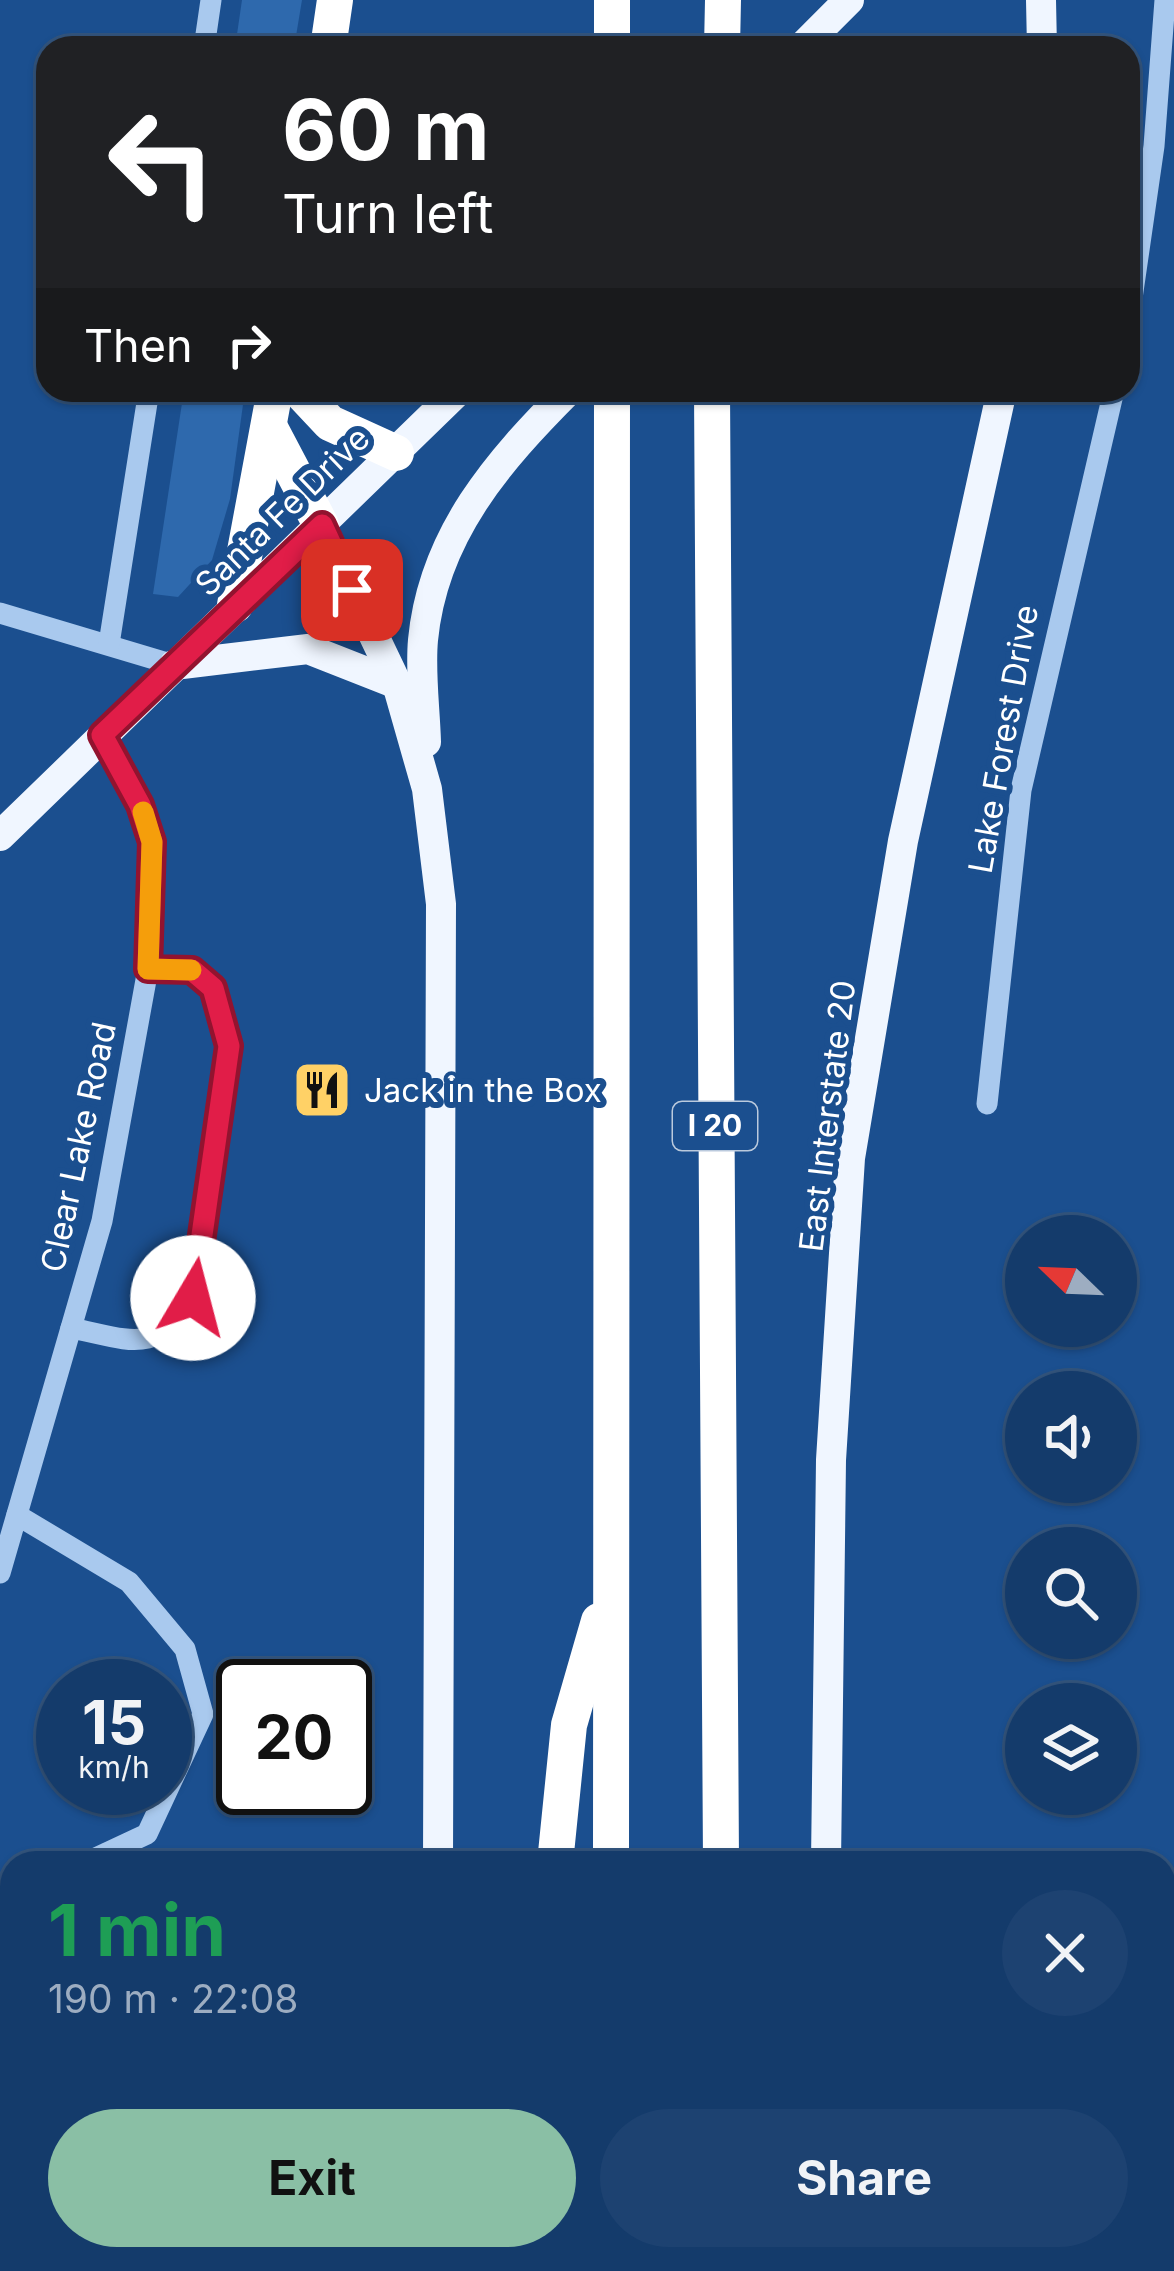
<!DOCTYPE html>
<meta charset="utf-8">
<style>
:root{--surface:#143b6b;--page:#1d4271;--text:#f1f3f6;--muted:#9dadc1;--line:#33557e;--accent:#8abfa5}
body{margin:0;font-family:Inter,sans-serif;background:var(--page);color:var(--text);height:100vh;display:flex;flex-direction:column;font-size:45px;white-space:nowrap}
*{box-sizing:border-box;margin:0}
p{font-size:39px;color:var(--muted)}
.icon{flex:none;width:66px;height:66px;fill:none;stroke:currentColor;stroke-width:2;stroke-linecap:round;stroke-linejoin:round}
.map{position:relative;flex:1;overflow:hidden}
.details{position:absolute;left:0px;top:1851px;width:1176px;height:420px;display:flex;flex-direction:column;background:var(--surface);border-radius:36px 36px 0 0;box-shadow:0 3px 9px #0004,0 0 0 3px var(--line)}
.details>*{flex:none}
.hud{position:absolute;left:36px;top:36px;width:1104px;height:366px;border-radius:36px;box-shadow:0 3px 9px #0004,0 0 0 3px var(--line);background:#202124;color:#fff;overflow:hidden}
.needle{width:78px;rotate:293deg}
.buttons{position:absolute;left:1005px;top:1215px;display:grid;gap:24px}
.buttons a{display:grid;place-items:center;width:132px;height:132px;border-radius:50%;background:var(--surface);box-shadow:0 3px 9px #0004,0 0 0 3px var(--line);font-size:60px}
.speed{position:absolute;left:36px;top:1659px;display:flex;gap:24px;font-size:60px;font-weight:700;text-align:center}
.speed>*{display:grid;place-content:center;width:156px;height:156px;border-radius:50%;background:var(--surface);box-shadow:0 3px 9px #0004,0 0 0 3px var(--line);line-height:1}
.speed small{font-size:30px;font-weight:400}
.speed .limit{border:6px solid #111;border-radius:18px;background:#fff;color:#111}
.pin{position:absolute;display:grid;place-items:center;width:102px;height:102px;color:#fff;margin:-51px;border-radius:24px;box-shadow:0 6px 18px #0006}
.me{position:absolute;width:132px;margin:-66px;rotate:8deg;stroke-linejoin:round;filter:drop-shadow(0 0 9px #0008)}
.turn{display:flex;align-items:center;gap:42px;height:252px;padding:0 48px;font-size:54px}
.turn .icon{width:156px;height:156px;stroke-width:2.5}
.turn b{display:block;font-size:84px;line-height:102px}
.then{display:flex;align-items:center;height:114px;padding:0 48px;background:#0003;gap:24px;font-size:45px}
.round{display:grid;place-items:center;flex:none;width:126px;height:126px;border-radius:63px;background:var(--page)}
.headline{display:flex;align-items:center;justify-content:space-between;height:204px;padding:0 48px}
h1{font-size:72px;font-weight:700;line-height:90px;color:#1e9e55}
.cta{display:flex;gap:24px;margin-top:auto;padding:24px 48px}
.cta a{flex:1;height:138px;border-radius:72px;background:var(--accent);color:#111;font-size:48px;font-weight:700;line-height:138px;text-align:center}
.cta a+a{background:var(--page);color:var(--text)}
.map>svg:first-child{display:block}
.green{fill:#2e69ad}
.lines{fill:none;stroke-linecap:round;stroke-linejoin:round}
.minor{stroke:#a9c9ee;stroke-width:21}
.major{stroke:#f0f6ff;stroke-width:30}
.highway{stroke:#fff;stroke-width:36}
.route-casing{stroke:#92132f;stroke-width:30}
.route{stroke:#e11d48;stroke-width:21}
.slow{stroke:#f59e0b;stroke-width:21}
.labels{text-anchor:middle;stroke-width:12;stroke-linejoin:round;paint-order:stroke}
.shield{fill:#1b4f8f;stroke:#bbcadd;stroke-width:3}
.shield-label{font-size:30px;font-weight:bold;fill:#fff}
.street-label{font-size:33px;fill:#fff;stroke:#1b4f8f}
.poi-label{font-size:33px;fill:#fff;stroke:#1b4f8f;text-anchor:start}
</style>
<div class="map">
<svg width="1174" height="2271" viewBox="0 0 1174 2271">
<rect width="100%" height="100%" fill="#1b4f8f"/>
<g class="green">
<polygon points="242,0 302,0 294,48 235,48"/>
<polygon points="184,390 245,390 230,499 212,560 178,597 153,594"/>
</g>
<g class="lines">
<g class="minor">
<polyline points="204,48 211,0"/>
<polyline points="1128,326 1154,146 1165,0"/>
<polyline points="0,613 174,665"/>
<polyline points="109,644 149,390"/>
<polyline points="987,1104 1021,790 1114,390"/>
<path d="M71,1328C131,1340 156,1356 193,1298L229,1046L213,987L192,970L148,969"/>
<polyline points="17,1515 129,1582 185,1649 203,1714 147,1834 85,1863"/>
<polyline points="0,1573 102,1221 148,969 152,842 140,805 102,735"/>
<polyline points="0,1885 12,1882"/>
<polyline points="0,2128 12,2133"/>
</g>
<g class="major">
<polyline points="1041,0 1042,48"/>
<polyline points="801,48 849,0"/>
<polyline points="321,525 397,684 427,789 441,904 438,1863"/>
<polyline points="174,665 308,649 397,684"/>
<path d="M426,742C425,708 420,673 423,640C433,535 498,461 569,390"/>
<polyline points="0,836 459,390"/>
<polyline points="826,1863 831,1460 850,1158 903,841 1002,390"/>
<polyline points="437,2271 437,2259"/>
<polyline points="821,2271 821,2259"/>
</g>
<g class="highway">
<polyline points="328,48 335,0"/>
<polyline points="612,48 612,0"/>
<polyline points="722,48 723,0"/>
<polyline points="299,390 330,423 396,453"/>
<polyline points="712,390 721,1863"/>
<polyline points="269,426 321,525"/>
<polyline points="235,605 275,390"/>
<polyline points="555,1863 569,1725 599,1621"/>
<polyline points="611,1863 612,390"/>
<polyline points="613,2259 613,2271"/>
<polyline points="724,2259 724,2271"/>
<polyline points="516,2271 516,2259"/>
</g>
</g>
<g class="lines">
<defs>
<polyline id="route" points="193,1298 229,1046 213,988 192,970 148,969 152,842 140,805 102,735 322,525 352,590"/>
</defs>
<use href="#route" class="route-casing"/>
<use href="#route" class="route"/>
<polyline class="slow" points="143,812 152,842 148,969 191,970"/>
</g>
<defs>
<symbol id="restaurant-square" viewBox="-11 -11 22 22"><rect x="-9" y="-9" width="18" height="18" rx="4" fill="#ffd166" stroke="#1b4f8f"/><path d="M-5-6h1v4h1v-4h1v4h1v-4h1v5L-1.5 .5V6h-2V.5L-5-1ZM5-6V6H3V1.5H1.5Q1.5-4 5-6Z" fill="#111"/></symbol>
</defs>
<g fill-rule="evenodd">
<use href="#restaurant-square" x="289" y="1057" width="66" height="66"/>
</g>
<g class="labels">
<rect class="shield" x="673" y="1102" width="84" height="48" rx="9"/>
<g class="shield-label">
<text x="715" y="1136">I 20</text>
</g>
<g class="street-label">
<text transform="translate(282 511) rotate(-44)" y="12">Santa Fe Drive</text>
<text transform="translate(1003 739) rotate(-80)" y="12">Lake Forest Drive</text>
<text transform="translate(827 1116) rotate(-83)" y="12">East Interstate 20</text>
<text transform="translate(78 1147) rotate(-78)" y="12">Clear Lake Road</text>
</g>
<g class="poi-label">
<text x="364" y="1102">Jack in the Box</text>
</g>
</g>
</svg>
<div class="buttons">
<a><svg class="needle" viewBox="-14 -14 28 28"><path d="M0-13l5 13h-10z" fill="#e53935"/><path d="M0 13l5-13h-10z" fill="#9dadc1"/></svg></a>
<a><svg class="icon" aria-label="sound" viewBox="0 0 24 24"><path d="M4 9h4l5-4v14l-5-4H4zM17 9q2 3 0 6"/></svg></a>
<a><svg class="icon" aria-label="search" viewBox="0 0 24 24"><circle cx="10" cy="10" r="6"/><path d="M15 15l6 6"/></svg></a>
<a><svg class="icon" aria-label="layers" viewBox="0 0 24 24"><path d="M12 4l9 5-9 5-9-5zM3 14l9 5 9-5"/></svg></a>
</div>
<div class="speed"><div>15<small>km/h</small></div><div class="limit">20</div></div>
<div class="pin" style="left:352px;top:590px;background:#d93025"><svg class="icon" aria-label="arrive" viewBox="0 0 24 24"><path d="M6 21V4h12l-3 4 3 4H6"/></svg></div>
<svg class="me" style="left:193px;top:1298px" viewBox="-20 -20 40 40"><circle r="19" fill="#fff"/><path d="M0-13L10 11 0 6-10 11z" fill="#e11d48"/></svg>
<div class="hud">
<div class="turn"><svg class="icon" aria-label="left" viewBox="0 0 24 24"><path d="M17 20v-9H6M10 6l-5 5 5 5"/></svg><div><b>60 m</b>Turn left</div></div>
<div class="then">Then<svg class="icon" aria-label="right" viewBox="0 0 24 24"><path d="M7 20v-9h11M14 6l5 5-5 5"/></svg></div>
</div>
<section class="details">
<div class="headline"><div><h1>1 min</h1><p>190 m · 22:08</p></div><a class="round"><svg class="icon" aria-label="close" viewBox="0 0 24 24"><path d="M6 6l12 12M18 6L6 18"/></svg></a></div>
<div class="cta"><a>Exit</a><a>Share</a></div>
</section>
</div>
